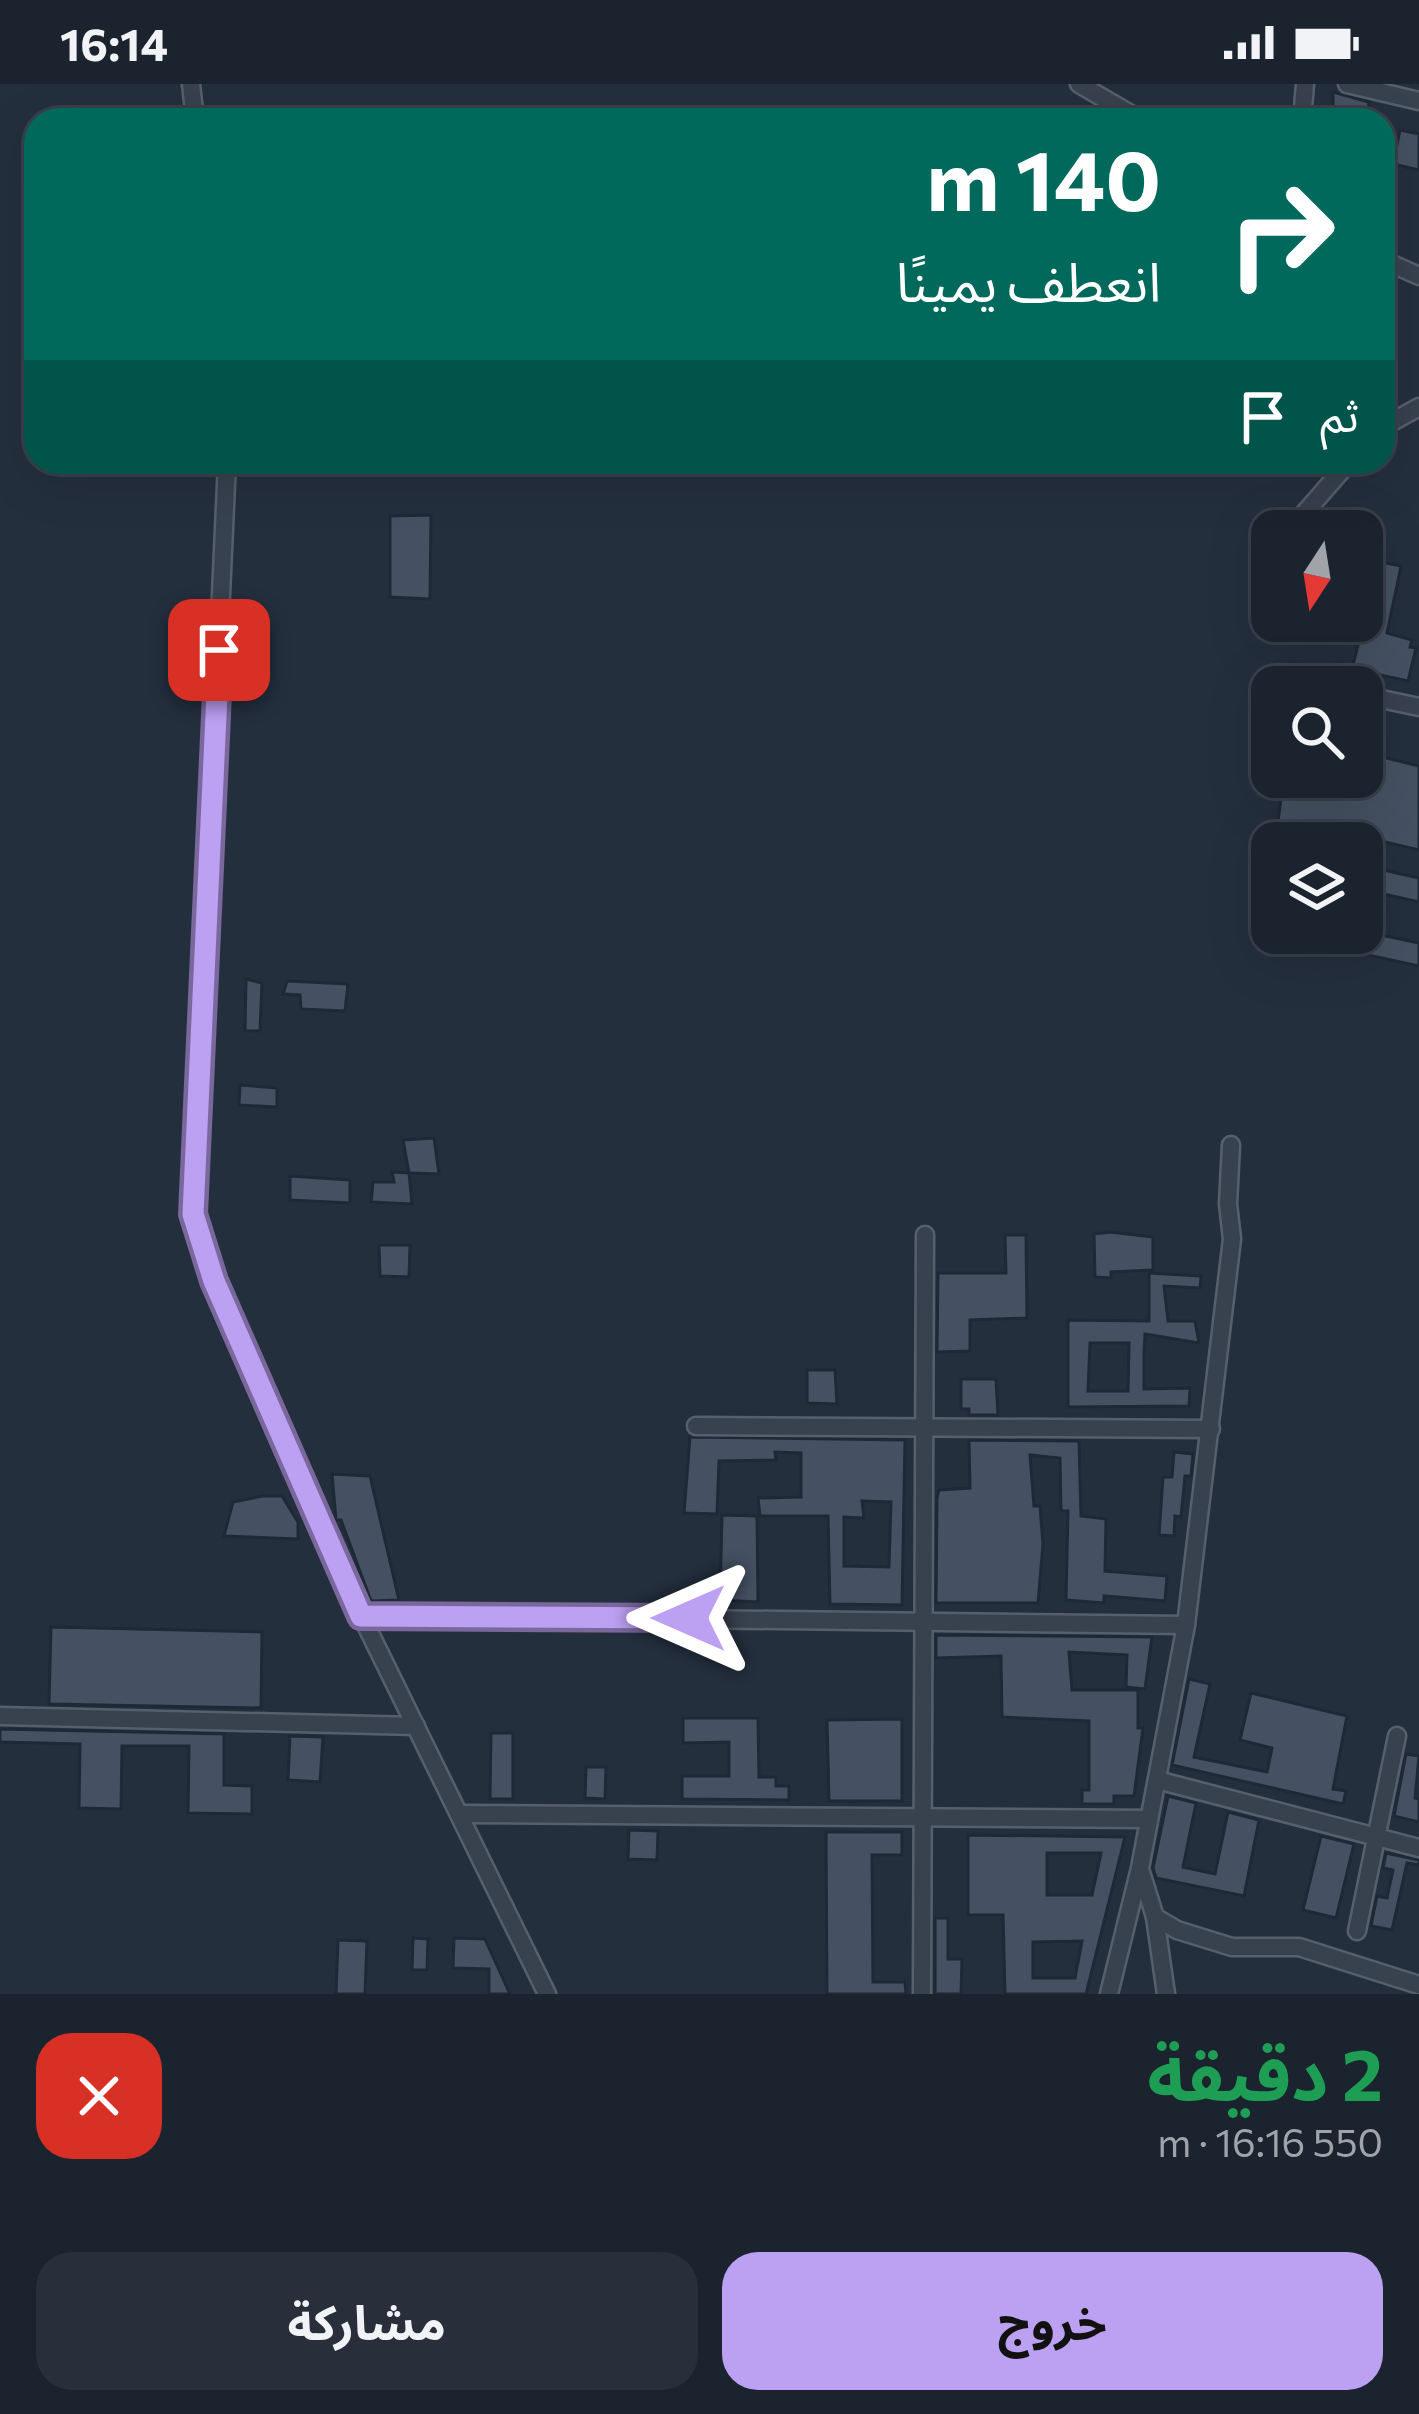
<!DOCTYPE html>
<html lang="ar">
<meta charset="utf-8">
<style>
:root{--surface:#1b232e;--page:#282f3a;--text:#f1f3f6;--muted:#a0a4aa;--line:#39404a;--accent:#bca0f2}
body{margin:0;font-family:Commissioner,"Noto Sans Arabic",sans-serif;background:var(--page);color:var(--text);direction:rtl;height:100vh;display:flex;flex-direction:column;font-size:45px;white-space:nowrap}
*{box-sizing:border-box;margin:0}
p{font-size:39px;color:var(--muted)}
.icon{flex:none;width:66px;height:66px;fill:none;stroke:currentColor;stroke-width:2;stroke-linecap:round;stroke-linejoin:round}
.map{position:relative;height:1910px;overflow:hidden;direction:ltr}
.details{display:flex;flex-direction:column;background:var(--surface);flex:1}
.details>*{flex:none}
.top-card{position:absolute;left:24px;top:24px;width:1371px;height:366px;border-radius:36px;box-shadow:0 12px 48px #0002,0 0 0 3px var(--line);direction:rtl;background:#00695c;color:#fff;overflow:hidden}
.needle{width:78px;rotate:192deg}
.tools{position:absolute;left:1251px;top:426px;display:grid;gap:24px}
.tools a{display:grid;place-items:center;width:132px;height:132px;border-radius:24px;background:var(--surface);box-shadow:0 12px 48px #0002,0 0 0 3px var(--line);font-size:60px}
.pin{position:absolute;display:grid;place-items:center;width:102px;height:102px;color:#fff;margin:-51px;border-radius:24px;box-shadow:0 6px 18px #0006}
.me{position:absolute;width:132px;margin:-66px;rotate:270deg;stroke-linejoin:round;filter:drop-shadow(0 0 9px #0008)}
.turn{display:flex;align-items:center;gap:42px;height:252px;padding:0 36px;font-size:54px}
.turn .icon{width:156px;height:156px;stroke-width:2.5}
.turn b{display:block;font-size:84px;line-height:102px}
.then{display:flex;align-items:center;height:114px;padding:0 36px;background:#0003;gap:24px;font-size:45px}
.round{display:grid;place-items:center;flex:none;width:126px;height:126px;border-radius:36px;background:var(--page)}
.summary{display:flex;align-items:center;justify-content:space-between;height:204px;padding:0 36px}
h1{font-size:72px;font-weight:700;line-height:90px;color:#1e9e55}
.button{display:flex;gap:24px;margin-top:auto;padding:24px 36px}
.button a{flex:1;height:138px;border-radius:36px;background:var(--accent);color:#111;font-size:48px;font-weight:700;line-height:138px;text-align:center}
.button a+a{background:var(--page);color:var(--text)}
.status{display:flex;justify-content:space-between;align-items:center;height:84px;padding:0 60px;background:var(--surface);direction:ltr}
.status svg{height:33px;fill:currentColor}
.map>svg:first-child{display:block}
.building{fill:#455162;stroke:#1f2835;stroke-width:3;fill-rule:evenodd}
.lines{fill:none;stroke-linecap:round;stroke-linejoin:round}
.minor-casing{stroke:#565f6c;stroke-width:21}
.minor{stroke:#38414e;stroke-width:16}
.route-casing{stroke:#7a689d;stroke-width:30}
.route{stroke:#bca0f2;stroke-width:21}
</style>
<div class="status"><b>16:14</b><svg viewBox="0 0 49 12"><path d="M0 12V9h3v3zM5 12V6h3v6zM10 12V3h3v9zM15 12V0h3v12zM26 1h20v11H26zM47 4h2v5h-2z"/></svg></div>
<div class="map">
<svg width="1419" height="1910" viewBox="0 0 1419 1910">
<rect width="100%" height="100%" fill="#242f3e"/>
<g class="building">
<polygon points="1333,8 1369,18 1367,36 1333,36"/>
<polygon points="1400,46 1419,50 1419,86 1393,80"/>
<polygon points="431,431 430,515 390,513 390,432"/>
<polygon points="1362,474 1401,482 1387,549 1412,556 1410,563 1416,564 1408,597 1352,585 1362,545"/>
<polygon points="1362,668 1419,682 1419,766 1314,741 1278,737 1284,693 1362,693"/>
<polygon points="1362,781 1419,794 1419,818 1362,805"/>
<polygon points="1362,847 1419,859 1419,882 1294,855 1295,849"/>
<polygon points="246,895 262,899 260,947 245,947"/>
<polygon points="287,897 348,900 345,927 301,925 300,911 283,910"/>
<polygon points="240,1001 277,1004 277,1023 239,1021"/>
<polygon points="434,1054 439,1090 409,1089 403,1056"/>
<polygon points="392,1088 409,1089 412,1120 371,1118 373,1098 394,1098"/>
<polygon points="290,1092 350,1096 350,1119 290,1116"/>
<polygon points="1110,1148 1153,1153 1153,1186 1111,1188 1111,1194 1095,1193 1094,1150"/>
<polygon points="1005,1151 1026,1151 1027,1234 970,1236 970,1267 937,1268 938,1189 1006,1189"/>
<polygon points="379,1161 410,1161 409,1193 380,1192"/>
<path d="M1149,1189L1201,1192L1200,1204L1164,1202L1168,1237H1195L1199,1259L1145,1250L1144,1269V1305L1190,1304L1189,1322L1068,1323V1236L1149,1237ZM1090,1259H1129L1128,1307H1088Z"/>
<polygon points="807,1286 835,1286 837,1320 807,1319"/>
<polygon points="961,1295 996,1295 998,1331 969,1331 969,1325 961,1325"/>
<path d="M690,1353L905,1356L902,1521L830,1520L828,1432H760L758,1414L801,1413V1369L775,1368L776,1376L719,1377L717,1430L684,1429ZM862,1417L891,1418L889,1483L844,1482V1433L864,1434Z"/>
<polygon points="969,1356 1079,1357 1081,1432 1106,1435 1105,1487 1167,1492 1165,1517 1104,1512 1104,1519 1066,1516 1068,1427 1061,1427 1060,1374 1030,1371 1034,1422 1040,1422 1043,1460 1038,1519 936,1519 937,1414 939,1406 970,1404"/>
<polygon points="1174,1368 1193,1370 1191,1392 1185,1392 1181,1433 1175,1432 1174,1452 1159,1451 1163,1393 1172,1393"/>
<polygon points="332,1390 370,1392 399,1516 371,1517 341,1436 336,1436"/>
<polygon points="263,1412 282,1412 298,1438 298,1455 224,1452 233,1418"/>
<polygon points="722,1431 757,1432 758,1518 720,1516"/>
<polygon points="51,1543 262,1548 261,1624 49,1620"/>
<polygon points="936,1551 1152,1553 1145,1605 1126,1603 1127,1571 1069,1568 1072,1606 1138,1606 1138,1644 1143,1644 1134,1712 1114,1712 1114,1720 1082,1720 1082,1706 1089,1706 1089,1637 1002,1633 1001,1572 936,1574"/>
<polygon points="1189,1595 1210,1600 1194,1673 1267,1688 1272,1664 1240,1656 1251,1609 1347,1632 1333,1705 1346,1707 1343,1720 1172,1681"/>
<polygon points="683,1634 758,1634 759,1693 776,1693 776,1702 789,1702 789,1716 682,1715 682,1692 729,1692 729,1658 683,1659"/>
<polygon points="902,1635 902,1717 829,1717 827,1636"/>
<polygon points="0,1645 224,1650 224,1701 252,1702 252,1730 188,1729 189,1662 122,1662 121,1725 79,1724 80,1660 0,1658"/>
<polygon points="491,1649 513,1649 513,1715 490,1715"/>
<polygon points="290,1652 323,1653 320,1698 288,1696"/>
<polygon points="1406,1670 1419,1672 1415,1714 1419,1715 1419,1738 1394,1732"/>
<polygon points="586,1683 606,1683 605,1715 585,1714"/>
<polygon points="1168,1712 1196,1719 1183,1783 1215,1790 1228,1728 1259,1736 1244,1812 1156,1794 1153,1784"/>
<polygon points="629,1746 658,1747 657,1776 628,1775"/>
<polygon points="826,1748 902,1748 902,1771 872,1771 873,1898 905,1898 906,1910 827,1910"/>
<path d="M968,1751L1125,1753L1086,1910H1005L1003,1831H968ZM1047,1769H1101L1092,1811H1047ZM1082,1857L1075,1894H1033V1858Z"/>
<polygon points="1321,1752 1354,1760 1336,1834 1303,1826"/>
<polygon points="1386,1769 1419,1776 1419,1781 1407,1779 1392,1846 1371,1842 1377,1812 1387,1814 1393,1786 1383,1784"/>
<polygon points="935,1834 948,1834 948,1875 962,1875 961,1910 935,1910"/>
<polygon points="413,1854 428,1855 427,1886 412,1886"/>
<polygon points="454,1854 485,1855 510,1910 489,1910 489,1885 453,1884"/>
<polygon points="338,1856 367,1857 365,1910 336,1910"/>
</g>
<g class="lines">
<defs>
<g id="minor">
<polyline points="191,0 195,36"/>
<polyline points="1079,0 1141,36"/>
<polyline points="1347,0 1419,17"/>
<polyline points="1302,36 1305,0"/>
<polyline points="1383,176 1419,192"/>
<polyline points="1383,343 1419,323"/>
<polyline points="227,378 193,1130 214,1197 361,1531 547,1910"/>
<polyline points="1302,432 1349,378"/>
<polyline points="1275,593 1323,603"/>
<polyline points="1362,611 1419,623"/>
<polyline points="696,1342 1211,1345"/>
<polyline points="361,1531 1186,1541"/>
<polyline points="0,1632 416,1642"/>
<polyline points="1157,1696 1419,1764"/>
<polyline points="459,1730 1149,1735"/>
<polyline points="1141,1788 1155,1833 1177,1846 1232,1863 1299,1863 1419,1901"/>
<polyline points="1155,1833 1166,1910"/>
<polyline points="1357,1847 1397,1652"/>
<polyline points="922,1910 925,1151"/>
<polyline points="1109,1910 1140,1784 1186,1541 1232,1155 1228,1120 1231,1061"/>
</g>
</defs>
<use href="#minor" class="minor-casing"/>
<use href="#minor" class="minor"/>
</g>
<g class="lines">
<defs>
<polyline id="route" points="219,566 193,1130 214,1197 361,1532 689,1534"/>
</defs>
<use href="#route" class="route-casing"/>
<use href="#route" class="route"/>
</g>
</svg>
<div class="tools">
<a><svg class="needle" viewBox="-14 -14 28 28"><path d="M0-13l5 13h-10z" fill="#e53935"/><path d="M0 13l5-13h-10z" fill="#a0a4aa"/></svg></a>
<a><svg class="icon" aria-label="search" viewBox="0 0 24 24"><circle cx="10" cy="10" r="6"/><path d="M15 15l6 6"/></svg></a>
<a><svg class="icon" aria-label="layers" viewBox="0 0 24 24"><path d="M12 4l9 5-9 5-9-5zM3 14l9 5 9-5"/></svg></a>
</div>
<div class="pin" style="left:219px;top:566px;background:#d93025"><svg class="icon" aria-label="arrive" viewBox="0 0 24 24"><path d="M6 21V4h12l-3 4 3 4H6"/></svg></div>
<svg class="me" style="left:689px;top:1534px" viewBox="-20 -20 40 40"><path d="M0-17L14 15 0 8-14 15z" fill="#bca0f2" stroke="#fff" stroke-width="4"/></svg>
<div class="top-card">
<div class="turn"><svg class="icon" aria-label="right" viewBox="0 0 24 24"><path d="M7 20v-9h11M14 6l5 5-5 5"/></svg><div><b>140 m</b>انعطف يمينًا</div></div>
<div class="then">ثم<svg class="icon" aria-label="arrive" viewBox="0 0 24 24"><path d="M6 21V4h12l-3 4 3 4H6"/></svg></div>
</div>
</div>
<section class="details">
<div class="summary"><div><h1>2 دقيقة</h1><p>550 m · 16:16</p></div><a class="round" style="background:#d93025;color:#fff"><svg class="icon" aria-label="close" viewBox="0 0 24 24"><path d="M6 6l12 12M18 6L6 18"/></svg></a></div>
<div class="button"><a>خروج</a><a>مشاركة</a></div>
</section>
